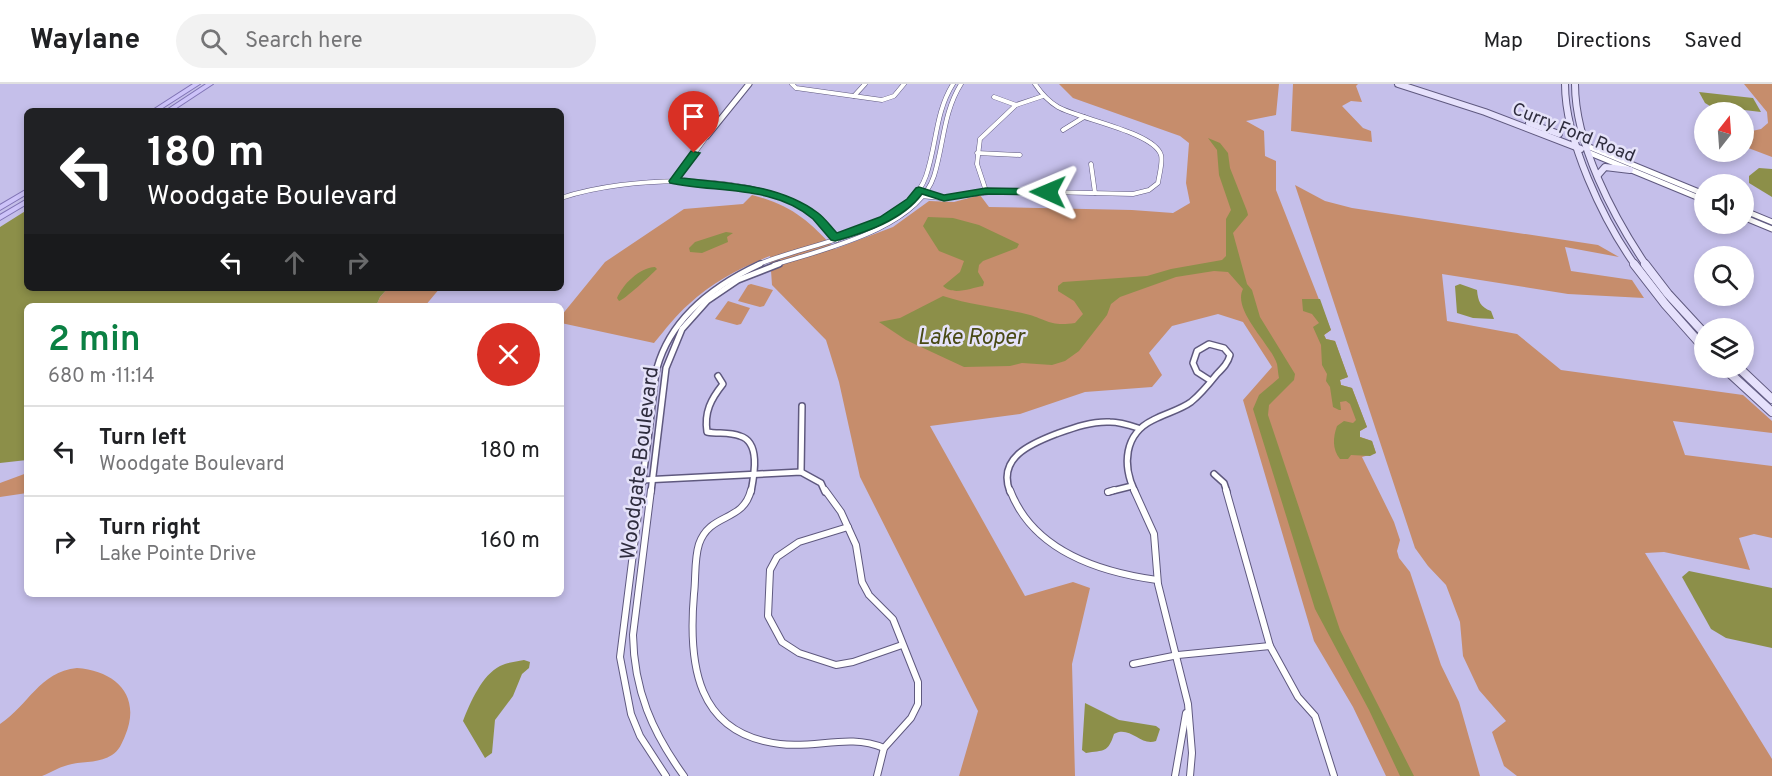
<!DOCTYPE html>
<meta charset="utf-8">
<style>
:root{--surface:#fff;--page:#f2f2f2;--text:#202124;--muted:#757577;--line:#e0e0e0;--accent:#0b8043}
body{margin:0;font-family:Overpass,sans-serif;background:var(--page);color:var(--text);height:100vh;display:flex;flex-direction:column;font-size:22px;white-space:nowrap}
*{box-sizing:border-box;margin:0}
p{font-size:20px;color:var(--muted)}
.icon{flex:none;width:33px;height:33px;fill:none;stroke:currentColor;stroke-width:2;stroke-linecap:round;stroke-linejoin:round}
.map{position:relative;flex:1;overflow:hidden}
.sheet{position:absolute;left:24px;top:219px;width:540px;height:294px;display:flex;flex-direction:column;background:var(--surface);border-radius:9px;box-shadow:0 3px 9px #0003}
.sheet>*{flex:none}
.guide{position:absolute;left:24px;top:24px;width:540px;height:183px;border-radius:9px;box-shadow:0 3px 9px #0003;background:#202124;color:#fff;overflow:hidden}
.needle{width:39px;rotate:17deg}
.controls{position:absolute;left:1694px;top:18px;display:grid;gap:12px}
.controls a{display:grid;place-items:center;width:60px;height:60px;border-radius:50%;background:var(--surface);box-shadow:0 3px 9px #0003;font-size:30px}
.pin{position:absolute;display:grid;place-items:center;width:51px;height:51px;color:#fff;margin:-62px -26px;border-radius:50% 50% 50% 0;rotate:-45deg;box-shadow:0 0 6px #0007}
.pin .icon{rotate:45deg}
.me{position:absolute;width:66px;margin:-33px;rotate:271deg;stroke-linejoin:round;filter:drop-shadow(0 0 4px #0008)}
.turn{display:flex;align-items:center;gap:21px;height:126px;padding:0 24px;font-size:27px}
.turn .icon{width:78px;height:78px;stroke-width:2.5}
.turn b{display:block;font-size:42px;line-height:51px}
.lanes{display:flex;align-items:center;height:57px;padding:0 24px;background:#0003;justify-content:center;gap:30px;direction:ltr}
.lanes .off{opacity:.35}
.round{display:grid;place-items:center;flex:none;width:63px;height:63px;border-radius:32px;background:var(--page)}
.summary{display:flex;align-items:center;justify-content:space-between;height:102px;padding:0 24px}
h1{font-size:36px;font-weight:600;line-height:45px;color:var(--accent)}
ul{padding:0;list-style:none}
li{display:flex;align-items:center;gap:18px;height:90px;padding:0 24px;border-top:2px solid var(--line)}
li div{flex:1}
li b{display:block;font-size:22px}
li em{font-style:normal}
header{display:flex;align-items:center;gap:36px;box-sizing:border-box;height:84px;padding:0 30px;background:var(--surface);border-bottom:2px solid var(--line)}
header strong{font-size:28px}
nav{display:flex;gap:33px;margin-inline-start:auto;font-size:21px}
.search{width:420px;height:54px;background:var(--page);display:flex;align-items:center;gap:15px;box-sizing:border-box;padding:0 21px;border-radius:33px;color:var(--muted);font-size:22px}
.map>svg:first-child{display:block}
.green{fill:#c68d6c}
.water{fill:#8c8f49}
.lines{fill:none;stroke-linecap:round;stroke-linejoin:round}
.minor-far2-casing{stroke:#5f597f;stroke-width:5}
.minor-far1-casing{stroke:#5f597f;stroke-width:8}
.minor-casing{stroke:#5f597f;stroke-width:8}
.tertiary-casing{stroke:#5f597f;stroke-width:7}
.secondary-far1-casing{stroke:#5f597f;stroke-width:8}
.secondary-casing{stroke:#5f597f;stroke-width:10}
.primary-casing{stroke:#8074b5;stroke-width:2}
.minor-far2{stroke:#fff;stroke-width:4}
.minor-far1{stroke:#fff;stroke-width:5}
.minor{stroke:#fff;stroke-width:6}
.tertiary{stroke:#fff;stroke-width:5}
.secondary-far1{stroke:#e6e1fc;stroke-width:6}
.secondary{stroke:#e6e1fc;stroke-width:8}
.primary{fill:#cdc3f9;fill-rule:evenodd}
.route{fill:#0b8043;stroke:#07532c;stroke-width:1.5}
.labels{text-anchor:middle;stroke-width:5;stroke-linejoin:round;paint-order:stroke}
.far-street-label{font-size:18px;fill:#2f2d3e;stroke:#e5e2f9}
.street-label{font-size:21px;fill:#2f2d3e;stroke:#e5e2f9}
.water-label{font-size:22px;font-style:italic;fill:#494a15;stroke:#e5e2f9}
</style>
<header>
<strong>Waylane</strong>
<div class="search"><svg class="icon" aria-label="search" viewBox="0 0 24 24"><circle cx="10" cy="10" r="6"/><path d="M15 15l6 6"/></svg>Search here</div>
<nav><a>Map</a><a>Directions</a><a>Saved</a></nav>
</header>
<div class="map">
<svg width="1772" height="692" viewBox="0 0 1772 692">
<rect width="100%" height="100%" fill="#c5bfea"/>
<g class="green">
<path d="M1059,0H1279L1276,31L1246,37L1264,47L1265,72L1276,77V106L1331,246L1324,251L1326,255L1335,257L1348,293L1340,296L1341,301L1352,304L1367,343L1360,347V353L1372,357L1376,369L1362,373L1394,438L1400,456L1397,467L1399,474L1410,488L1441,581L1459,618L1480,692H1386L1353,623L1314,557L1243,316L1272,283L1243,238L1218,230L1172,242L1149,269L1162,291L1152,303L1085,308L1020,330L930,342L1025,512L1073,498L1090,504L1072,580L1075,692H959L978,627L860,393L839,298L826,256L772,201L770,172C740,184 712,198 689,220C676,231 665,246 654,259L561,239V232L605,178L684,125L743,120L752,111C791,121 808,136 835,165L893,143L929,117L954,118L980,111L989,123L1132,126L1173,129L1190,119L1186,99L1189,59L1180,52L1073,14Z"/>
<polygon points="1293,0 1358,0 1356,2 1362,18 1351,17 1342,22 1363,44 1371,47 1372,58 1291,47"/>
<polygon points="1744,0 1772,0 1772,73 1743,62 1743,49 1761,45 1768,39 1767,28"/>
<polygon points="1295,101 1325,117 1352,124 1598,161 1619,173 1565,163 1571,187 1632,196 1644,214 1568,210 1442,190 1447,237 1517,250 1561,286 1743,311 1772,337 1772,349 1673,337 1685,371 1772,382 1772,454 1754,450 1739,454 1750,486 1664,468 1645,469 1772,675 1772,692 1517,692 1504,682 1492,648 1506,637 1479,606 1463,572 1460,538 1446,501 1428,482 1415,464"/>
<polygon points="751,200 773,206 764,222 760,223 738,217 748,201"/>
<polygon points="388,204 440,204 425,222 376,222 380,213"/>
<polygon points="728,217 750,224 741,240 737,241 715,235"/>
<polygon points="27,389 27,409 0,413 0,399"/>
<path d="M77,584C116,587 142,612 125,652C122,659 119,667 112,671C100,679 86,677 72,680C61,682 52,688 42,692C31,692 12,692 0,692V640C29,621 39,588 77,584Z"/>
</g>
<g class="water">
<polygon points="1699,8 1753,14 1761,28 1710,22 1705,19"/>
<path d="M1208,54L1220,59L1228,69L1230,84L1247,127L1248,131L1233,149L1247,200L1252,206L1260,233L1295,290L1294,296L1269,321L1268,331L1340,546L1414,692H1400L1369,626L1315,525L1253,325L1259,311L1279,294C1278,290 1278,285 1277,280C1270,259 1232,226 1243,205L1228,188L1214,187L1176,193L1120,213L1111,220L1107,231L1079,267L1065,277L1052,281L1022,279L1010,282L964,283L906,256L879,238L900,234L943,212C970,221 998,223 1026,230C1047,235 1049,243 1075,239L1083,230L1074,217L1058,207V202L1063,198L1147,192L1171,185L1222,176L1226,172V135L1231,126L1219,91L1217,66Z"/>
<polygon points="1759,84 1772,85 1772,113 1749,99 1749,92"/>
<polygon points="27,126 27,204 388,204 380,213 376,222 27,222 27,376 0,379 0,143"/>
<path d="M928,133L953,134L979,141L1019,160L1017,164L983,177L979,181L978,188L984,198L983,202C971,204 953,212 943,202L960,188L964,177L939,167L923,142Z"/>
<polygon points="726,148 733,149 727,153 728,158 702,169 690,168 689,164 695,158"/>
<path d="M655,183L657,185C651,191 624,216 619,217L617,214C623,200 639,184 655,183Z"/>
<path d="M1460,200L1477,206C1478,217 1480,223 1491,227L1494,235L1473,234L1457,229L1455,202Z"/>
<path d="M1302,215H1320L1331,246L1324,251L1326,255L1335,257L1348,293L1340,296L1341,301L1352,304L1367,343L1360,347V353L1372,357L1376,369L1370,372L1351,371L1348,375H1340C1332,365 1333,353 1337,342L1344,337L1353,339L1356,336L1350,320L1346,317L1340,318L1341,326H1339L1333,323L1330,303L1326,297L1327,290L1322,281L1321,261L1313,243L1319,239L1312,230L1303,227Z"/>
<polygon points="1689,487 1772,504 1772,564 1726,554 1711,545 1682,493"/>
<path d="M524,576L530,578L529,584L522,590L513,612L495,636L492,669L485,674L463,637C470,619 482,591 500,582C508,578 516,578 524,576Z"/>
<path d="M1085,619L1119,636L1156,642L1160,645L1156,657C1141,663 1130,641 1114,650C1108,669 1104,666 1086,669L1082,666Z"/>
</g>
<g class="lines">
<defs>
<g id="minor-far2">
<polyline points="792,0 796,4 882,16 894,12 904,0"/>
<polyline points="854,12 865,0"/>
<polyline points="994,13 1016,21"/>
<polyline points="1063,46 1084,33"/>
<polyline points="977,69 1020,71"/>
<polyline points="1091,80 1095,109"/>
<polyline points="674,97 707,52"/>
<polyline points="986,107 977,80 980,55 1016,21 1043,12"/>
<path d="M921,112L941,114L1001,107L1133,110L1149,106L1158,99C1159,91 1163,79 1161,71C1154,48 1079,35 1058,23C1048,17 1041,9 1035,0"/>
<path d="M561,114C627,92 758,86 816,132C824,138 831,148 837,156"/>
<path d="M757,181C807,159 906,149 926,92C937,60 935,29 953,0"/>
<path d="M774,181C821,166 917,145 934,92C944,60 943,29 961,0"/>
</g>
<g id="minor-far1">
<path d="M718,292L723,300C711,315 704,328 707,348C718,350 730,348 740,352C761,358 754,392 751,408"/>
<polyline points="801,388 802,322"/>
<polyline points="1214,390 1224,399 1227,408"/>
<polyline points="643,396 801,388 821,399 825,408"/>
<path d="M641,408C645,379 649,350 652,321C654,309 654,296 657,284C671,233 715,201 760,180"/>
<polyline points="651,408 666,284 682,245 707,217 738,196 779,180"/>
<path d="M1010,408C997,374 1030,360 1056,350C1073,344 1092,337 1110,338C1120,338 1129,341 1138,344"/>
<polyline points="1108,408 1132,402"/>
<path d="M1135,408C1122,381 1124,350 1153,336C1166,329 1180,326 1191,318C1201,310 1209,300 1217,290C1223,284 1228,279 1230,271L1224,264L1209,260L1197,267L1193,279L1197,288L1211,297"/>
</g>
<g id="minor">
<polyline points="641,406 620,573 631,630 640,652 666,692"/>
<path d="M651,406L633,551C634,606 652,648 684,692"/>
<path d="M751,406C743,439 710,428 699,460C694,476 696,494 694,510C688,580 696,650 780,660C816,665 849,649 884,664"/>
<polyline points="825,406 841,428 856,461 862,498 869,511 893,535 918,598 918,620 911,634 884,664 877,692"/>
<path d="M1010,406C1033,467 1099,488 1157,496"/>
<polyline points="1134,406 1154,450 1158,500 1188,620 1192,669 1190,692"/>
<polyline points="1226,406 1270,562 1298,613 1315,632 1334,692"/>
<polyline points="1108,408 1114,406"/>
<polyline points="848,443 799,458 777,473 770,486 768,532 782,558 799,569 836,581 853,578 902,561"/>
<polyline points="1133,580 1178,571 1270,562"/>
<polyline points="1175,692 1186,629"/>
</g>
<g id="tertiary">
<polyline points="707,52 749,0"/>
<polyline points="1587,62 1704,110"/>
<polyline points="1590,69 1704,116"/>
<polyline points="1743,126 1772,138"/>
<polyline points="1743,133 1772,145"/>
</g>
<g id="secondary-far1">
<polyline points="1398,0 1485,28 1581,65"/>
<path d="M1565,0C1565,56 1603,136 1635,181"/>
<path d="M1575,0C1575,60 1613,132 1646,181"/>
<polyline points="1529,39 1559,50"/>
<polyline points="1598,91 1605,83 1630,86"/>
</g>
<g id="secondary">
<polyline points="1634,180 1665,220 1704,264"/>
<polyline points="1645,180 1668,210 1704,249"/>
<polyline points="1724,284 1772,328"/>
<polyline points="1739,284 1772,315"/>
</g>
<g id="primary">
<polygon points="193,0 200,0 158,27 151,27"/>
<polygon points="206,0 213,0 172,27 165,27"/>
<polygon points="27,105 27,110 0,126 0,121"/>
<polygon points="27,115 27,120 0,136 0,131"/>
</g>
</defs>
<use href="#minor-far2" class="minor-far2-casing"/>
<use href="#minor-far1" class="minor-far1-casing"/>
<use href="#minor" class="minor-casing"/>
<use href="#tertiary" class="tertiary-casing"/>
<use href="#secondary-far1" class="secondary-far1-casing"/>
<use href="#secondary" class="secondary-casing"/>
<use href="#primary" class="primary-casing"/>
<use href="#minor-far2" class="minor-far2"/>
<use href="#minor-far1" class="minor-far1"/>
<use href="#minor" class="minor"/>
<use href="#tertiary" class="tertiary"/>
<use href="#secondary-far1" class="secondary-far1"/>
<use href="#secondary" class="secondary"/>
<use href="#primary" class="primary"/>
</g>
<path class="route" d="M691,67L700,69L681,94C727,99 779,100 818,129C825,134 831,143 837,149L880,133L907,115L916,104L919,103L944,111L986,104L1048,105L1053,108L1048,111L986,110L944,117L922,110C903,136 865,149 835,157L831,156C825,149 819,142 813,135C774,101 716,109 670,99L669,97Z"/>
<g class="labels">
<g class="far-street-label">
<text transform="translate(1574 48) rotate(22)" y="6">Curry Ford Road</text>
</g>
<g class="street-label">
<text transform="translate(639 379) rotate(-83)" y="7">Woodgate Boulevard</text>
</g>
<g class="water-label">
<text x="971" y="260">Lake Roper</text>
</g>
</g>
</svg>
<div class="controls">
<a><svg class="needle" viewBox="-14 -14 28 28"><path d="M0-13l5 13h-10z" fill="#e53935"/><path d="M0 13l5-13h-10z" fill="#757577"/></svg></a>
<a><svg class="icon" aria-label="sound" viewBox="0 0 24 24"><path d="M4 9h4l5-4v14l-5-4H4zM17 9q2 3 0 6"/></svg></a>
<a><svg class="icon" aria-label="search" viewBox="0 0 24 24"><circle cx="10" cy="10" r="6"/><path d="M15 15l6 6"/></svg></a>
<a><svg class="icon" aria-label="layers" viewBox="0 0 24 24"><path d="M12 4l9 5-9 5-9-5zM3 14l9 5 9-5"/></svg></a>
</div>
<div class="pin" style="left:694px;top:69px;background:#d93025"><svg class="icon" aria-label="arrive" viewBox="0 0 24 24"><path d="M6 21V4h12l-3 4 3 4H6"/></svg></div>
<svg class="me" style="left:1048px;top:108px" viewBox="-20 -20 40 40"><path d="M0-17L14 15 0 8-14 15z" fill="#0b8043" stroke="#fff" stroke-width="4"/></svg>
<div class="guide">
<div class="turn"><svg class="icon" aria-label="left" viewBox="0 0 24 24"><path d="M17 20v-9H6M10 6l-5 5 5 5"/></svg><div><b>180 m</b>Woodgate Boulevard</div></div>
<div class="lanes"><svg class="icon" aria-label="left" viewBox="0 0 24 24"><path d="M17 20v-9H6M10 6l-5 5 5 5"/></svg><svg class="icon off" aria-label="ahead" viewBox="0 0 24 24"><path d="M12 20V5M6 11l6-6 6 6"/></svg><svg class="icon off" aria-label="right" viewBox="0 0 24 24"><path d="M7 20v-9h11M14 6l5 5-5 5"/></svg></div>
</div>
<section class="sheet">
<div class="summary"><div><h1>2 min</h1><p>680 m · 11:14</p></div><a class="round" style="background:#d93025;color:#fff"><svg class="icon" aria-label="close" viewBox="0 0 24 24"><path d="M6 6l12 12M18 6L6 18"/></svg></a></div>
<ul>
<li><svg class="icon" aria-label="left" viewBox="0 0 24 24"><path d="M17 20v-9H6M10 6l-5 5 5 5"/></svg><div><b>Turn left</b><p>Woodgate Boulevard</p></div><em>180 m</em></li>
<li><svg class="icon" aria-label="right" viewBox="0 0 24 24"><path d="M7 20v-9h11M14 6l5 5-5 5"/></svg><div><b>Turn right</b><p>Lake Pointe Drive</p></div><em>160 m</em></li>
</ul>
</section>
</div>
